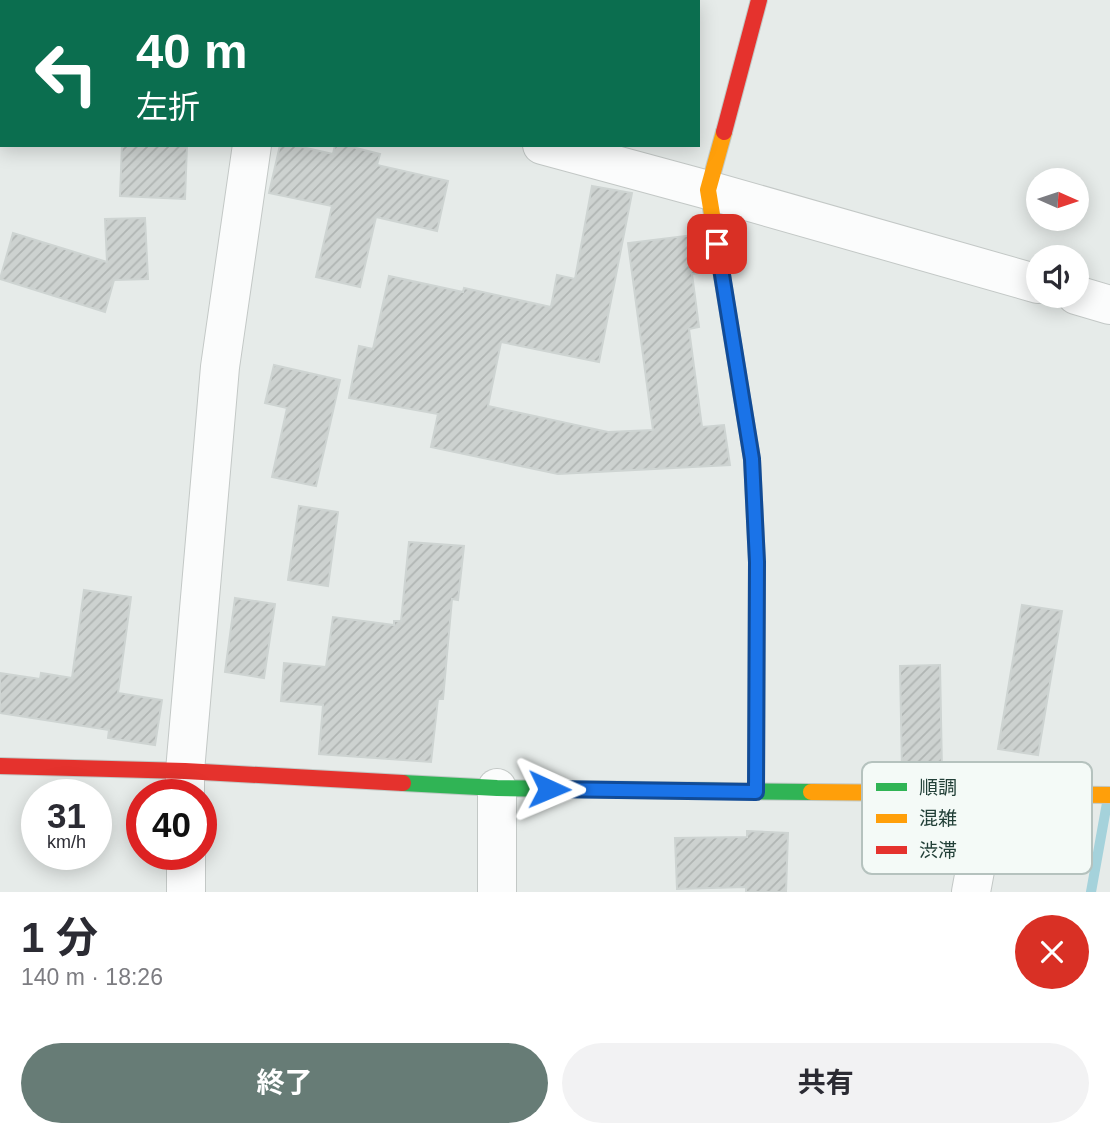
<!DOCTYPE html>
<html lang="ja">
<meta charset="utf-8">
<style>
:root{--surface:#fff;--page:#f2f2f3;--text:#2b2b33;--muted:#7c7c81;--accent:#677c76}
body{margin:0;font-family:Helvetica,"Noto Sans JP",sans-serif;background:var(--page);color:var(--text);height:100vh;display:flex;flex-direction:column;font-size:26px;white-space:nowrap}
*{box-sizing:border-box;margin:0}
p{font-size:23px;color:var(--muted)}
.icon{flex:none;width:38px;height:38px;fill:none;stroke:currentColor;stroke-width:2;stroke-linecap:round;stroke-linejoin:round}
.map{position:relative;height:892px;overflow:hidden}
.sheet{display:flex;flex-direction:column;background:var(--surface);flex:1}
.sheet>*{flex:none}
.banner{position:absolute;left:0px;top:0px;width:700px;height:147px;box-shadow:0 4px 18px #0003;background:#0b6e4f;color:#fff;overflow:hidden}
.needle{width:46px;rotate:93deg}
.buttons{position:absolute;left:1026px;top:168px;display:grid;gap:14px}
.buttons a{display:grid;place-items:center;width:63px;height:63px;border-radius:50%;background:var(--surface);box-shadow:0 4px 18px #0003;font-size:35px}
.speed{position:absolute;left:21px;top:779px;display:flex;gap:14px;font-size:35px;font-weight:700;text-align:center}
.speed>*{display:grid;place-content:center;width:91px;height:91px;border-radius:50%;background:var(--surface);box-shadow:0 4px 18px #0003;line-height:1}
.speed small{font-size:18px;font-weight:400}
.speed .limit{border:10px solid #d22;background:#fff;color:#111}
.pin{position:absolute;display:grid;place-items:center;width:60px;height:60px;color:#fff;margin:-30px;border-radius:14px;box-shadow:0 4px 10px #0006}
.me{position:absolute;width:77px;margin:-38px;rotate:91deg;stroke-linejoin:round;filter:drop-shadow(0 0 5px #0008)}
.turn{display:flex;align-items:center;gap:24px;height:147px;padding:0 21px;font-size:32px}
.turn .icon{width:91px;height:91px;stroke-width:2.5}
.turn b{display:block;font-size:49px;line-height:60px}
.round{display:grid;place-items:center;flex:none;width:74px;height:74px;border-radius:37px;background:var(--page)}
.head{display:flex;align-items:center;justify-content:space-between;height:119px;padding:0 21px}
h1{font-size:42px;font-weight:700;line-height:52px}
.action{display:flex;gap:14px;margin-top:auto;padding:14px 21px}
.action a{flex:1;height:80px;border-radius:42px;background:var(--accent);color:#fff;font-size:28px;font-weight:700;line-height:80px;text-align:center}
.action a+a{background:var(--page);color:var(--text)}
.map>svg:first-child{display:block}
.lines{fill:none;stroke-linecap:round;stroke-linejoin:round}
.stream{stroke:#a5d2db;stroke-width:10}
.building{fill:url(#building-hatch);stroke:#ced4d2;stroke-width:2}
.street-casing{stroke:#c3c8c6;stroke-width:40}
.fast-casing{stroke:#c1c9c6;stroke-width:18}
.slow-casing{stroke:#c1c9c6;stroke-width:18}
.jam-casing{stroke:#c1c9c6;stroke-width:18}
.street{stroke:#fbfcfc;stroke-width:38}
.fast{stroke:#30b455;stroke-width:16}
.slow{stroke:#ff9f0a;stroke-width:16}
.jam{stroke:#e5322d;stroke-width:16}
.route-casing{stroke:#114b97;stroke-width:18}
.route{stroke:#1a73e8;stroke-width:12}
.key{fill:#f4faf7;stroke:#b5c2be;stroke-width:2}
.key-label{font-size:19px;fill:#224038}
</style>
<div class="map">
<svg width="1110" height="892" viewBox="0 0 1110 892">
<defs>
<pattern id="building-hatch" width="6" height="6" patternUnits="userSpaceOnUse" patternTransform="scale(1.75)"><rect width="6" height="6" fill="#cdd2d0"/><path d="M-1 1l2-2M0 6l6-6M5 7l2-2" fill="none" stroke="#b0b5b3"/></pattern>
</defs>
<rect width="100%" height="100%" fill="#e6ebe9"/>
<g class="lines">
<polyline class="stream" points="1091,892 1107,803"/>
</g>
<g class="building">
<polygon points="122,145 187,145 185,199 120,196"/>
<polygon points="280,145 293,145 333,154 335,145 344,145 380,154 377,165 448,181 437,231 376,217 360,287 316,277 332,206 269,193"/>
<polygon points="592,186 632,193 599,362 501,342 488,406 608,432 653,430 628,243 693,235 699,273 692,274 699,327 689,329 702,427 724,425 730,465 558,474 431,447 438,414 349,398 359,346 373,349 389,276 463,292 464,288 551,307 557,275 575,279"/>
<polygon points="145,218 148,279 114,280 105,312 0,279 13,233 107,262 105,219"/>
<polygon points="274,365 340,380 316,486 272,477 287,408 265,403"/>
<polygon points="299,506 338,512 328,586 288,580"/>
<polygon points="409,542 464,546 458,600 452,599 443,699 438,699 431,762 319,754 323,705 281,701 284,663 326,667 333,617 394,625 394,621 401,621"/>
<polygon points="84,590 131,597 118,693 162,700 155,745 108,738 109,730 0,713 0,673 40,679 41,673 72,678"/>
<polygon points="235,598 275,604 264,678 225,672"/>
<polygon points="1022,605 1062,611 1038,755 998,749"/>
<polygon points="940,665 942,771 902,771 900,666"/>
<polygon points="747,831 788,833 786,892 746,892 746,887 677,889 675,838 747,837"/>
</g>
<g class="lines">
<defs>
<g id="street">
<polyline points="268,2 268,0"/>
<polyline points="0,4 2,4"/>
<polyline points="542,145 708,190 1038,284"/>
<polyline points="1076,295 1110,305"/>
<polyline points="185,794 185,771 220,367 252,145"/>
<polyline points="186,854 186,892"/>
<polyline points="497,892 497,788"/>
<polyline points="971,892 989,795"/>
</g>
<polyline id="fast" points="403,783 497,788 811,792"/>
<g id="slow">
<polyline points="724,132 708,190 741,392"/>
<polyline points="811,792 1110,795"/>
</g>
<g id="jam">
<polyline points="724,132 759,0"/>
<polyline points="741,392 752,459 757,562 756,792"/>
<polyline points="0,766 185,771 403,783"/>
</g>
</defs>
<use href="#street" class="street-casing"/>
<use href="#fast" class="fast-casing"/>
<use href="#slow" class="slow-casing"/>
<use href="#jam" class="jam-casing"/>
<use href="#street" class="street"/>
<use href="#fast" class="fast"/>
<use href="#slow" class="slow"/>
<use href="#jam" class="jam"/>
</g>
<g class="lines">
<defs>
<polyline id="route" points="549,789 756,792 757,562 752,459 717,244"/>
</defs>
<use href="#route" class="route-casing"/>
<use href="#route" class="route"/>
</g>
<rect x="862" y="762" width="230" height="112" rx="10" class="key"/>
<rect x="876" y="783" width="31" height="8" fill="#30b455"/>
<rect x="876" y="814" width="31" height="9" fill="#ff9f0a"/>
<rect x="876" y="846" width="31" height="8" fill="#e5322d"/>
<g class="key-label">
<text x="919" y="794">順調</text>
<text x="919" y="825">混雑</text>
<text x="919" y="857">渋滞</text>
</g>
</svg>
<div class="buttons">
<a><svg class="needle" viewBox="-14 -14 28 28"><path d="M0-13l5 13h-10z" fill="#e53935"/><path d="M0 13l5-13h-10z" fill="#7c7c81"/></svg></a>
<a><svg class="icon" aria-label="sound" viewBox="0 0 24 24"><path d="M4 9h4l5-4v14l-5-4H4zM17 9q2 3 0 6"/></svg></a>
</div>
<div class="speed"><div>31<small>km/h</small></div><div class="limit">40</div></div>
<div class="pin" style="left:717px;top:244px;background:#d93025"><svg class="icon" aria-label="arrive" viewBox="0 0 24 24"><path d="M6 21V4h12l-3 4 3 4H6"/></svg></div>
<svg class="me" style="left:549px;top:789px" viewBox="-20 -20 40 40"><path d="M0-17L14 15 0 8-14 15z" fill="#1a73e8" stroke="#fff" stroke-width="4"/></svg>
<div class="banner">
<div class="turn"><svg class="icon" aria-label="left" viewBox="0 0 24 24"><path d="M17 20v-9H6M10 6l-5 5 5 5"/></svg><div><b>40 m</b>左折</div></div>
</div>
</div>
<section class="sheet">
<div class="head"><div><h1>1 分</h1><p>140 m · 18:26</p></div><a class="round" style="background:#d93025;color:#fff"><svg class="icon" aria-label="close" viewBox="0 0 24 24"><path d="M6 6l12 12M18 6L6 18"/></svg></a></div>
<div class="action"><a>終了</a><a>共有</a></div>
</section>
